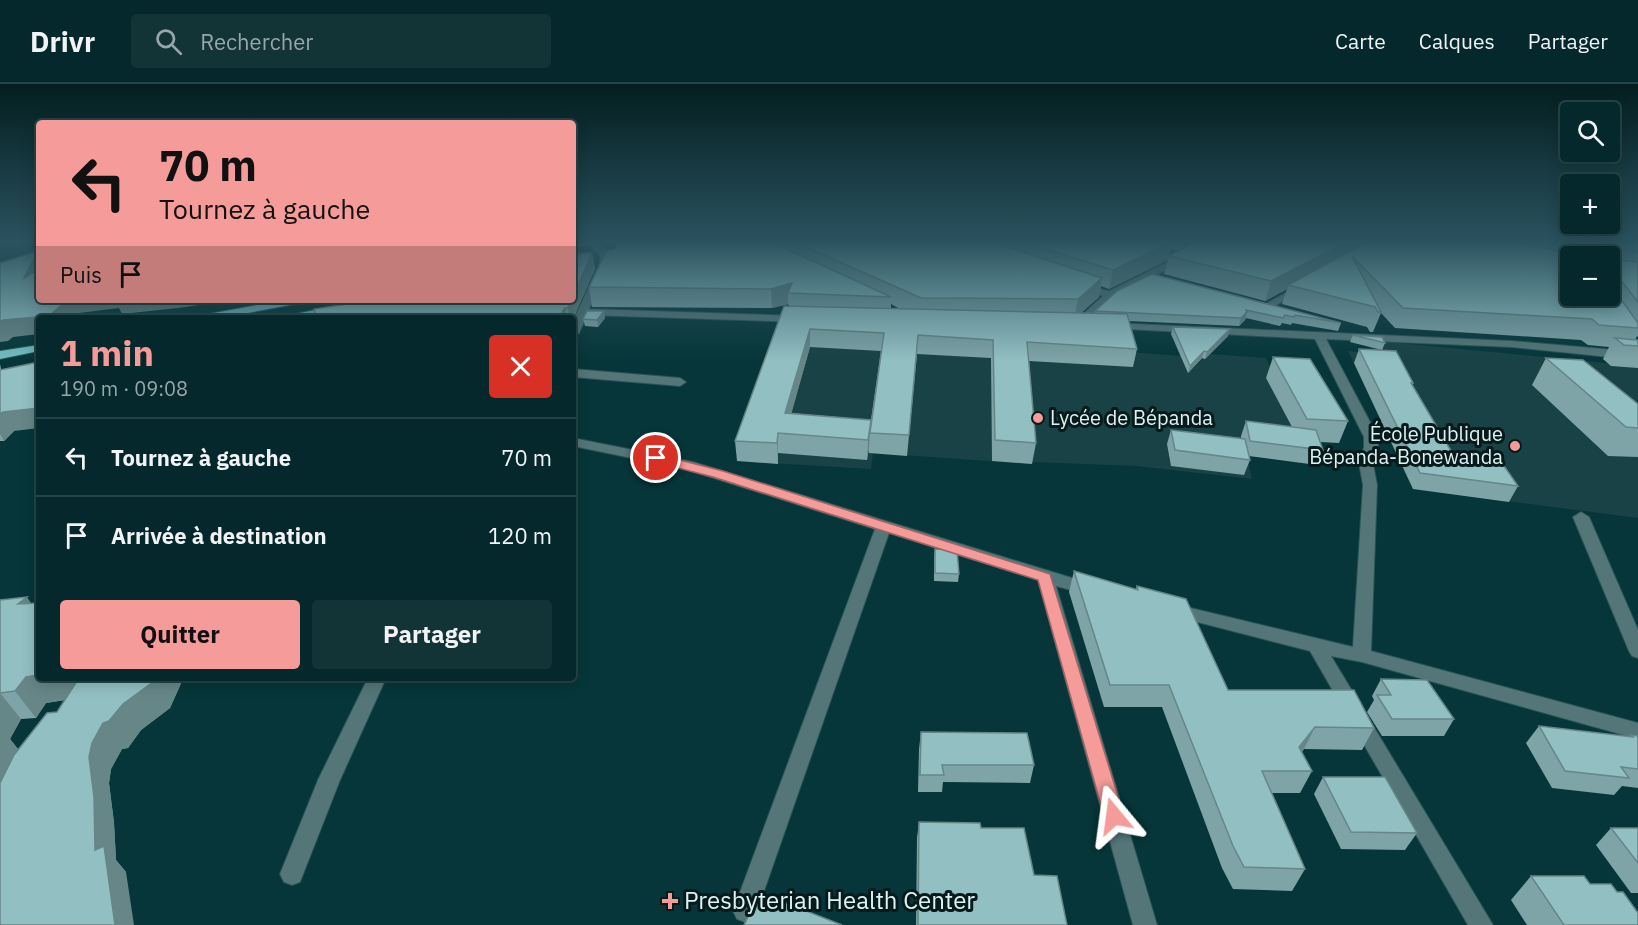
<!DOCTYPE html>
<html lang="fr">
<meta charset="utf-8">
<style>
:root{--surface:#04282b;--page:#123437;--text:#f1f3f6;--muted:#97a6a9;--line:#254447;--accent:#f59b99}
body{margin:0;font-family:"IBM Plex Sans",sans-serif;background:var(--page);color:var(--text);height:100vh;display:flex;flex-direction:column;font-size:22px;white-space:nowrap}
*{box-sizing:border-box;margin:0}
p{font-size:20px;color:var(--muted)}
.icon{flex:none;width:33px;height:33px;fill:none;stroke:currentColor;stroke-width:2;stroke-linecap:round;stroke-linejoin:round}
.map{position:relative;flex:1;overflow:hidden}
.drawer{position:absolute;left:36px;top:231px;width:540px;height:366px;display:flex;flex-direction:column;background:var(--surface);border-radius:6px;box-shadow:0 3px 15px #0003,0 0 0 2px var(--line)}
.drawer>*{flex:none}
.banner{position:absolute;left:36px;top:36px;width:540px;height:183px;border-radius:6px;box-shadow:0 3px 15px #0003,0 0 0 2px var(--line);background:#f59b99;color:#111;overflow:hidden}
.buttons{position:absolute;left:1560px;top:18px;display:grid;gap:12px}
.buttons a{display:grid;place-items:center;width:60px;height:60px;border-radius:6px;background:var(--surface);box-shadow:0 3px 15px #0003,0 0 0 2px var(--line);font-size:30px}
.pin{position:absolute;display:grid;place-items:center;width:51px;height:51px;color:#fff;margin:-26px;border:3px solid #fff;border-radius:50%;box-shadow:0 2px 6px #0007}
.me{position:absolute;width:66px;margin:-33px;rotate:344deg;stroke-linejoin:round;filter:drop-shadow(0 0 4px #0008)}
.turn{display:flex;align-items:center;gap:21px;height:126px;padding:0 24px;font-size:27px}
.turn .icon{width:78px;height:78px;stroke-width:2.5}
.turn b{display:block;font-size:42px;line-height:51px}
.then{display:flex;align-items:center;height:57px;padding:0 24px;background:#0003;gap:12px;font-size:22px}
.round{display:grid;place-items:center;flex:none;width:63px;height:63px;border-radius:6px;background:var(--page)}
.summary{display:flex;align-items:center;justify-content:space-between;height:102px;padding:0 24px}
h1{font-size:36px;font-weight:800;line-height:45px;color:var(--accent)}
.cta{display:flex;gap:12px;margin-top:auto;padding:12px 24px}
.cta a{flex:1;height:69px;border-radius:6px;background:var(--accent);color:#111;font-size:24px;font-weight:800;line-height:69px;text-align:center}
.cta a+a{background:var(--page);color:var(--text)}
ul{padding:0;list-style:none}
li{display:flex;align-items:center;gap:18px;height:78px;padding:0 24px;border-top:2px solid var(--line)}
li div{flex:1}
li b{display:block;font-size:22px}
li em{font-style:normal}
header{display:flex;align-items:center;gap:36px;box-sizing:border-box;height:84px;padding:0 30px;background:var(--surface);border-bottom:2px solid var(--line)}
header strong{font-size:28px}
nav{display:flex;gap:33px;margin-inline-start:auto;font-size:21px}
.search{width:420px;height:54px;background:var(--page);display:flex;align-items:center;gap:15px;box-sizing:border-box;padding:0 21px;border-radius:6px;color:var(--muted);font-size:22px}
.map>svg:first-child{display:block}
.built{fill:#184245}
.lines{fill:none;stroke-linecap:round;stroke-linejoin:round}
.minor-casing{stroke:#285457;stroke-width:2}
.major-casing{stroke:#285457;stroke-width:2}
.minor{fill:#547678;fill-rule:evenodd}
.major{fill:#74bcc1;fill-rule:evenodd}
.wall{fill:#7ea4a7;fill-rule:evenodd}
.shaded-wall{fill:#668688}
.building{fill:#92bfc2;stroke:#668688;stroke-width:1.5}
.route{fill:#f59b99;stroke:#9f6563;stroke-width:1.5}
.poi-dot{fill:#f59b99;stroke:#081a1b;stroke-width:2}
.labels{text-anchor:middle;stroke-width:6;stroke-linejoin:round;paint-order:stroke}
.poi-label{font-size:20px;fill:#dcf3f4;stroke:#081a1b;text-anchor:start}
.near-poi-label{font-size:24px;fill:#dcf3f4;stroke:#081a1b;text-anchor:start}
</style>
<header>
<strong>Drivr</strong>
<div class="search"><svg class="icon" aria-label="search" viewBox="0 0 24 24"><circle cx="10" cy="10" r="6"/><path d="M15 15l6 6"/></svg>Rechercher</div>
<nav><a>Carte</a><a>Calques</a><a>Partager</a></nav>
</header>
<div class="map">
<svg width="1638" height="841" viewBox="0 0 1638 841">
<rect width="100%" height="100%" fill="#063639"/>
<g class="built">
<polygon points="1367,256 1638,282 1638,434 1413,405 1348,267 1373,270"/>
<polygon points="802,259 1129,268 1180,272 1179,268 1266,274 1276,294 1339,359 1310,357 1317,381 1247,372 1252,395 1136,382 1033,378 1032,380 873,369 871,385 737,377 761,304"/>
</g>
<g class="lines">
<defs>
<g id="minor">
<polygon points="588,159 598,159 610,171 610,179 589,225 800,232 805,235 800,238 587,231 579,249 573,252 573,237 600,179 600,172"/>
<polygon points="1206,159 1218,159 1114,213 1082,242 1078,243 1072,240 1103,212 1079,204 1079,200 1109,207"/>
<polygon points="1302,200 1306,201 1306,205 1269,225 1261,225 1260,223"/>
<polygon points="396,216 406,216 416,234 406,234"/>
<polygon points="1112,239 1512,257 1638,268 1638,276 1512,263 1326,255 1378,353 1378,364 1372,374 1377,401 1371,567 1638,639 1638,655 1362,578 1331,572 1493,841 1468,841 1310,567 1174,532 1168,530 1165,526 1168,522 1174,520 1353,563 1363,401 1358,374 1364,364 1364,353 1315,255 1108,244 1106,242"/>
<polygon points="573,285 680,294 686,298 680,302 573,293"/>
<polygon points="573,354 693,378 1095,501 1097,505 1095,509 1089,511 1056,502 1157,841 1133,841 1038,496 889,449 757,827 753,835 745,838 737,835 733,827 875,445 685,385 573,362"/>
<polygon points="1581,428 1589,433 1638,546 1638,574 1632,572 1629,567 1573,433"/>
<polygon points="368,594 386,594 340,696 300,798 292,801 284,798 280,790 318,696"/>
</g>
<g id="major">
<polygon points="573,159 588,159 573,165"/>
<polygon points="284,216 306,216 301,219 221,234 198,234 203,231"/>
<polygon points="334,222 339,225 338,227 306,234 285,234 290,231"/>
<polygon points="39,261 39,267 0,275 0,267"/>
</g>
</defs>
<use href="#minor" class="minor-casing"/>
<use href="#major" class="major-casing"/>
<use href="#minor" class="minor"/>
<use href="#major" class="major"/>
</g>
<g class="wall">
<path d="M618,159H1638V253L1637,252L1635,256H1638V284L1611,282L1603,275L1609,263L1588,261L1581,256L1395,244L1381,229L1373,248H1370L1367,243L1282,220L1287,205L1265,217L1164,190L1168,176L1109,205L1101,202L1099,213L1081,229H1095V227L1152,190L1341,239L1338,247L1292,239L1291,241L1282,239L1280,242L1246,234L1245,236L1239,242L1129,237L1137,265L1133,283L1029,277L1036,359L1032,380L992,377L991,274L917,270L907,372L869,369V364L867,376L778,369V380L737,377L735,357L789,222L788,220L772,224L592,223L589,203ZM1171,165L1177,167L1169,171ZM1620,165L1622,176H1619L1618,168ZM891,220L900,225L891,224ZM810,263L881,267L871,336L791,329Z"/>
<polygon points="592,169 595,185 573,235 573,234 313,234 401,219 412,219 412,216 573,216"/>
<polygon points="605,234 598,243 585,242 583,235"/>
<polygon points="1173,243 1228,252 1205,275 1202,274 1188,289 1171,250"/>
<polygon points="1353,251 1385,259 1382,266 1350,258"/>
<polygon points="1359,265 1413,299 1412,301 1454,372 1518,402 1509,418 1413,405 1354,279"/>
<polygon points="1273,273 1348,337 1339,359 1320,358 1323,366 1317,381 1249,372 1250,376 1244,391 1171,382 1167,360 1171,346 1241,354 1241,352 1246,337 1292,343 1266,294"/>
<polygon points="1546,274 1638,320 1638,373 1608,372 1532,301"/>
<polygon points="0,280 14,347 4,357 0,357"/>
<polygon points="935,465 959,490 958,498 934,497 934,473"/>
<polygon points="1074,487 1136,505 1137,502 1228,606 1374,644 1362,666 1304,665 1302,668 1312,687 1300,709 1272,709 1305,785 1292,807 1233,805 1222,784 1162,623 1104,623 1069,508"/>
<path d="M0,516L39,594L183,595L170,624L141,646L128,664L122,665L111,685L109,699L114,739L116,776L126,788L0,841ZM65,616L57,628L18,665L10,655L21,635L36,634L46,619Z"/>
<polygon points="1381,595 1454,635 1444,652 1382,652 1367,628 1374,616 1372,612"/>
<polygon points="1539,642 1630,653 1631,651 1638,652 1638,704 1622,702 1614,711 1552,704 1526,659"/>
<polygon points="921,648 1034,681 1030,699 943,698 942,708 918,708 919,665"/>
<polygon points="1323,693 1417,749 1405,766 1341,765 1314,710"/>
<polygon points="919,738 981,744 1034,791 1067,841 916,841 917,754"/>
<polygon points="1611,744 1638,744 1638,809 1631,809 1596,761"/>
<polygon points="1531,792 1590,800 1617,808 1638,841 1527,841 1511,816"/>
</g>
<g class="shaded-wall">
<polygon points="1169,159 1172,159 1168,176 1109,205 1113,186"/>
<polygon points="1184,159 1201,159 1182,169"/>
<polygon points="1345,159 1359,159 1356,168 1288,201 1287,205 1265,217 1271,197"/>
<polygon points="38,167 39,170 39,198 24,194"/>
<polygon points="592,169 595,185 573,235 573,234 570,234 568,224 571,216 573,216 573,212"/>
<polygon points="1617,191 1610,203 1610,192"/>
<polygon points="1102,194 1099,213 1074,235 1078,215"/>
<polygon points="792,199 788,209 788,220 772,224 771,205"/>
<polygon points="67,216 212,216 200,218 199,221 178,224 122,230 119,224 79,229 74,234 39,234 39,250 13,253 8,257 0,258 0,238 3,236"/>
<polygon points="565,224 567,234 558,234"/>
<polygon points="604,227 605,234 598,243 597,236"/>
<polygon points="1247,228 1245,236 1239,242 1241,234"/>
<polygon points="810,245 810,263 786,349 785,329"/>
<polygon points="1230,245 1228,252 1205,275 1207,268"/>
<polygon points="1204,267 1202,274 1188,289 1190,282"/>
<polygon points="39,324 39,344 14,347 4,357 0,350 0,330 3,328"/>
<polygon points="871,336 869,364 867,376 868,356"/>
<polygon points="778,349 778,380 777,359"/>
<polygon points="27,513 39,531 18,520"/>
<polygon points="39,591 39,594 90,594 71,615 46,619 36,634 15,607 26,593"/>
<polygon points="155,594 188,594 183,595 170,624 141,646 128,664 122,665 111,685 109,699 114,739 116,776 126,788 134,841 115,841 95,766 89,673 92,659 103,639 123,620"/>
<polygon points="0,609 21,635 10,655 24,673 0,716"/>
<polygon points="1315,643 1304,665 1288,685 1299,663"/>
</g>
<g class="building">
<polygon points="618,159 774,159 891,213 788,209 792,199 771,205 589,203 607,166 614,166"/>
<polygon points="797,159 995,159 1102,194 1078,215 921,214"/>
<polygon points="1026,159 1169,159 1113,186"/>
<polygon points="1193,159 1345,159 1271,197 1169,172"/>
<polygon points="1365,159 1516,159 1581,171 1580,162 1581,159 1619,159 1620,165 1618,166 1619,176 1638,178 1638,218 1617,191 1610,192 1610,172 1570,172 1570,212 1610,212 1610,200 1638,239 1638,244 1599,241 1592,235 1403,224 1352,172 1381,228 1378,228 1375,223 1288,201"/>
<polygon points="1633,159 1638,159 1638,168 1635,168"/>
<polygon points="38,167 24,194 39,185 39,216 67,216 49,232 3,236 0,238 0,179"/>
<polygon points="573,169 592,169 573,212"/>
<polygon points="1152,190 1341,239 1295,231 1294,233 1285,231 1283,234 1246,226 1247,228 1241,234 1095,227 1117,207"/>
<polygon points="374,216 398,216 401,219 411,219 413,218 413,216 571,216 568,224 565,224 558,234 313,234 316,233 314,225"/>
<polygon points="784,222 1127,230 1137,265 1027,258 1036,359 995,356 993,256 918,251 909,351 870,349 884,249 810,245 785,329 871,336 868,356 778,349 777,359 735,357"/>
<polygon points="587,227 604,227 597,236 583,235"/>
<polygon points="1173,243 1230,245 1207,268 1204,267 1190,282"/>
<polygon points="1353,251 1382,253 1385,259"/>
<polygon points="1615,254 1638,256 1638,262 1624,261"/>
<polygon points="1359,265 1396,267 1413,299 1411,299 1454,372 1502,379 1518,402 1420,389"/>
<polygon points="1273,273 1310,275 1348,337 1307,335"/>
<polygon points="1546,274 1583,276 1638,320 1638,344 1626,343"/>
<polygon points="39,278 39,324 3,328 0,330 0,286"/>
<polygon points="1246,337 1316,346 1323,366 1250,357"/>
<polygon points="1171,346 1245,355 1250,376 1175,366"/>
<polygon points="935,465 957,466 959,490 935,489"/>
<polygon points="1074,487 1138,506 1137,502 1186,515 1228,606 1354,606 1374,644 1315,643 1299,663 1312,687 1262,687 1305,785 1244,783 1233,762 1169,601 1110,601"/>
<polygon points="27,513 18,520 39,519 39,591 26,593 15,607 0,609 0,516"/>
<polygon points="79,594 155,594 153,598 123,620 109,637 103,639 92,659 89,673 94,713 95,766 104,762 115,841 0,841 0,699 14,671 47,629 57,628"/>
<polygon points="1381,595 1427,596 1454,635 1392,635 1377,611 1391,611"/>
<polygon points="1539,642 1633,653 1631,651 1638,652 1638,685 1621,683 1629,694 1565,687"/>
<polygon points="921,648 1027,649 1034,681 942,681 944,691 920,691"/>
<polygon points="1323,693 1385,693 1417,749 1351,748"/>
<polygon points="919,738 980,739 981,744 1024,744 1034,791 1057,792 1067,841 918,841"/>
<polygon points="1611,744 1638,744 1638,779"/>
<polygon points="1531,792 1584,792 1590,800 1611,800 1617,808 1623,808 1638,829 1638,841 1564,841"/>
<polygon points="760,809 842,841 744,841"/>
</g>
<linearGradient id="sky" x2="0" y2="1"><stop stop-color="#031e1f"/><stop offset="0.57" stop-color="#2a525f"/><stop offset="1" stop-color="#2a525f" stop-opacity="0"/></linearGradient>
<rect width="1638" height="277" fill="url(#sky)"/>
<polygon class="route" points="656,370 723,387 1050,490 1124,732 1121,738 1114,741 1107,738 1104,732 1038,496 713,393 651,377 650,374 651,371"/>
<g class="poi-dot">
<circle cx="1038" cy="334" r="6"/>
<circle cx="1515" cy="362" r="6"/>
<path d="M667 808h6v6h6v6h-6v6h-6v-6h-6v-6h6z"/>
</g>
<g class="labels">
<g class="poi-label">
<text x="1050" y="341">Lycée de Bépanda</text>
<text x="1503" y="357" text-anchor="end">École Publique<tspan x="1503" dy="23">Bépanda-Bonewanda</tspan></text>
</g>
<g class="near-poi-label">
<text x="684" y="825">Presbyterian Health Center</text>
</g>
</g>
</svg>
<div class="buttons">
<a><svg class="icon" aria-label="search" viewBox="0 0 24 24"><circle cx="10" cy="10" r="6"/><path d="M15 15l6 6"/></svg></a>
<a>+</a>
<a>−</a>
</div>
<div class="pin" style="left:656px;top:374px;background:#d93025"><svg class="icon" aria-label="arrive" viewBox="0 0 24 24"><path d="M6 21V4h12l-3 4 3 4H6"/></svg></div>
<svg class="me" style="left:1114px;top:732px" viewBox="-20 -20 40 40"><path d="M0-17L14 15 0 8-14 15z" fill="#f59b99" stroke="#fff" stroke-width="4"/></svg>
<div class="banner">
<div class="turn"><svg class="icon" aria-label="left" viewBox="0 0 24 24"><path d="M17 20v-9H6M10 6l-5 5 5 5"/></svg><div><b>70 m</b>Tournez à gauche</div></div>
<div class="then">Puis<svg class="icon" aria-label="arrive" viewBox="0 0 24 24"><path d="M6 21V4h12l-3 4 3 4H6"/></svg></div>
</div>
<section class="drawer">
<div class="summary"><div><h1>1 min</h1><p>190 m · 09:08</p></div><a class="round" style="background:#d93025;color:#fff"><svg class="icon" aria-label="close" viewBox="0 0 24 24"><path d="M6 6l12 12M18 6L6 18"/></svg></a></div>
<ul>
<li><svg class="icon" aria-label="left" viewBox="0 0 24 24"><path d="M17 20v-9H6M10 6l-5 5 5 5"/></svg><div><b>Tournez à gauche</b></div><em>70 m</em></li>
<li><svg class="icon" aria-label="arrive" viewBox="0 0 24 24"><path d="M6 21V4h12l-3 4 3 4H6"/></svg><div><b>Arrivée à destination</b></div><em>120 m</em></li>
</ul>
<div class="cta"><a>Quitter</a><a>Partager</a></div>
</section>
</div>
